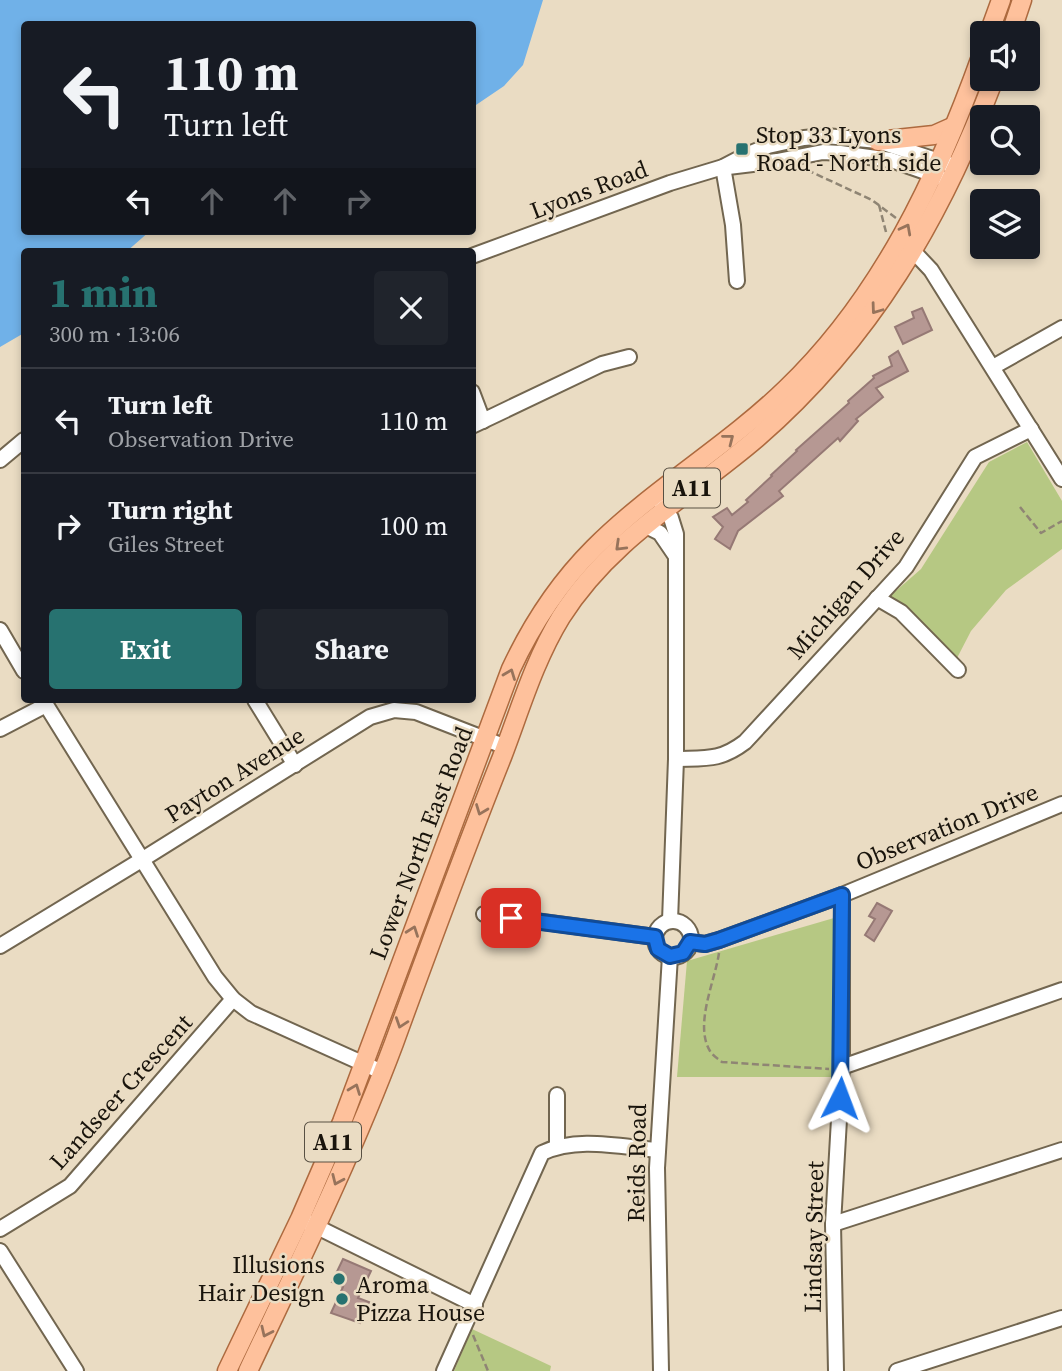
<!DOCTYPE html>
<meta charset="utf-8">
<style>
:root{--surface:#171b24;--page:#20242c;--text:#f1f3f6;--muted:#9ea1a6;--line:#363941;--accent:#277270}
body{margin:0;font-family:"Source Serif 4",serif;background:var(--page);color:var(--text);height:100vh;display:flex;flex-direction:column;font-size:26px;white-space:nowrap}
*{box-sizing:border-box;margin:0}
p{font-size:23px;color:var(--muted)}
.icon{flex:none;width:38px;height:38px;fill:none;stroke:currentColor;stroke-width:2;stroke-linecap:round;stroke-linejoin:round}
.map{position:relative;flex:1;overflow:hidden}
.panel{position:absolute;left:21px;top:248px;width:455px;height:455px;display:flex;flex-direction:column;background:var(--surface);border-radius:7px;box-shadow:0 4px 10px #0003}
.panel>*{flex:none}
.top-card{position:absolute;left:21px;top:21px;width:455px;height:214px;border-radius:7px;box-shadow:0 4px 10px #0003;background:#171b24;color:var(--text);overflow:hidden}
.fabs{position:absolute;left:970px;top:21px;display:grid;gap:14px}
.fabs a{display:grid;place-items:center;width:70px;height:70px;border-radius:7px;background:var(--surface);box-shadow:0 4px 10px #0003;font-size:35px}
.pin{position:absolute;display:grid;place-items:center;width:60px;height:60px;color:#fff;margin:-30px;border-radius:14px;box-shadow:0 4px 10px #0006}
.me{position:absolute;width:77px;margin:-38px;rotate:3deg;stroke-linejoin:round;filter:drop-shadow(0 0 5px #0008)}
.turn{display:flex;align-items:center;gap:24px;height:147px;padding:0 28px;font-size:32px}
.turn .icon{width:91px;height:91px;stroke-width:2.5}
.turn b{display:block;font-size:49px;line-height:60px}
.lanes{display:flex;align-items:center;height:66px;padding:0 28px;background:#0003;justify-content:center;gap:35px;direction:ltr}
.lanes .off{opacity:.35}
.round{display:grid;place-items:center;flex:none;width:74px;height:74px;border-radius:7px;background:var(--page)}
.head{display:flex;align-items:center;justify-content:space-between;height:119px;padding:0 28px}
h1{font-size:42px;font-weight:700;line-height:52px;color:var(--accent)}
.button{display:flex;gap:14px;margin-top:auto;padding:14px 28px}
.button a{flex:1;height:80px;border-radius:7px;background:var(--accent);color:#fff;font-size:28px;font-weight:700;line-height:80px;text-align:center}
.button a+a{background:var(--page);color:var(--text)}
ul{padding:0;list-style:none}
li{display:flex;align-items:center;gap:21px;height:105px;padding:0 28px;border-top:2px solid var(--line)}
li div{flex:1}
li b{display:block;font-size:26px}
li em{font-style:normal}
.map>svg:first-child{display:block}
.green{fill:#b6c883}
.water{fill:#70b1e8}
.building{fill:#b69893;stroke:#967975;stroke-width:2}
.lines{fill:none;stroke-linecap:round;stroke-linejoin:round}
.minor-casing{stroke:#726650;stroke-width:18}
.major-casing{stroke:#ad6a3f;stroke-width:21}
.path{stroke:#8f8574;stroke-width:2.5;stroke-dasharray:7 3.5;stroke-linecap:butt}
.minor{stroke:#fff;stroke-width:14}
.major{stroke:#fec19c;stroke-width:18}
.oneway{stroke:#97735b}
.route-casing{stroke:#114b97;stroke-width:18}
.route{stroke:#1a73e8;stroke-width:12}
.poi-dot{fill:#277270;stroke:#eadcc3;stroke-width:2.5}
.labels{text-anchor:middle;stroke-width:5;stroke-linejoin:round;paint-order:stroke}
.shield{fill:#eadcc3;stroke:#585043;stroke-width:2}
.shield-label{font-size:23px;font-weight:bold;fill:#19140c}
.poi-label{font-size:24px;fill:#19140c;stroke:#eadcc3;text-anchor:start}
.street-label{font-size:24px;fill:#19140c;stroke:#eadcc3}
</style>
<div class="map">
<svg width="1062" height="1371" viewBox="0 0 1062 1371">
<rect width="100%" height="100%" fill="#eadcc3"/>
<g class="green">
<polygon points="1027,442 1062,501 1062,549 1006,590 971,631 956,660 889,597 921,569 989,462"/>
<polygon points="834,918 834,1077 677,1077 687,961"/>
<polygon points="472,1329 551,1366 550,1371 454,1371"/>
</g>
<polygon class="water" points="0,0 543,0 523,65 504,86 473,107 472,24 24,24 24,231 150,231 126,252 24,252 24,333 0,347"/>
<g class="building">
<polygon points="922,308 932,330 903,344 895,327 914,318 912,312"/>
<polygon points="898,351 908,371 876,388 883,397 856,419 858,421 840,441 838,438 779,491 783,496 738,531 730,549 715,539 723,527 713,517 727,508 732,515 748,502 746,500 772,476 771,475 797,451 796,450 849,403 848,401 874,378 873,376 892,366 889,357"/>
<polygon points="877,903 892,911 874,941 865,935 875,919 869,916"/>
<polygon points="343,1259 371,1271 358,1298 369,1302 360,1323 331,1313 343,1287 332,1282"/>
</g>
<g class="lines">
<defs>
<g id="minor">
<polyline points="723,167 733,225 737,281"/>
<polyline points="728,167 777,161 823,152 840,153 891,160 940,177"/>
<polyline points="914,252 931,270 1062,479"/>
<polyline points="472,256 670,183 723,167 746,155 768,146 804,138 826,136 878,141 957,167"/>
<polyline points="993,367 1062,328"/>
<polyline points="472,392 483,421"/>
<polyline points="472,426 602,364 629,357"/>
<polyline points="0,460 24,440"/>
<polyline points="661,503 671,518 676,534 676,759 670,921"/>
<polyline points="644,525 660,533 675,555"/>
<polyline points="877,598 901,612 958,670"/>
<polyline points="0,630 24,671"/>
<polyline points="43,700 215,977 233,999 251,1013 382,1072"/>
<polyline points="255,700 295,765"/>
<polyline points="0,729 46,705"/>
<path d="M676,759C706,758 720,761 745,742L906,567L975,457L1031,429"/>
<polyline points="484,914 655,937"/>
<circle cx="673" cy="939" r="18"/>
<polyline points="690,942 705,944 719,940 842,895 1062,804"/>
<polyline points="0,946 143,859 370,717 394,710 416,712 506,747"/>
<polyline points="842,1067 1062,990"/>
<polyline points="557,1095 557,1146"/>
<polyline points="307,1222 475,1305"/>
<polyline points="833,1224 1062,1150"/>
<polyline points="0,1229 70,1186 233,999"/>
<polyline points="0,1251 76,1371"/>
<path d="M444,1371L542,1153C577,1136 621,1147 658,1150"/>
<polyline points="661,1371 657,1168 670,956"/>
<polyline points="836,1371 833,1224 842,1067 842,895"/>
<polyline points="897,1371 1062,1318"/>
</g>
<g id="major">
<polyline points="989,33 1001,0"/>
<polyline points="1011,33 1022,0"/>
<polyline points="878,141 934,135 952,127"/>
<path d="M227,1371L300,1219L342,1122L511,669C532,624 559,583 594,548C653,489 726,447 786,389C881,298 938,177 982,54"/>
<path d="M248,1371C299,1263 352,1155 394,1043C429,947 464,852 502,757C520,710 534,661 561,617C611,538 688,497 757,438C871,339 941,218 994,79"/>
</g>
</defs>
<use href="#minor" class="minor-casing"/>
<use href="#major" class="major-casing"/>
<g class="path">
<polyline points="807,170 872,200 896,218"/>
<polyline points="879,205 886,232"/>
<polyline points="1020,507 1041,533 1062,521"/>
<path d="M719,953C715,981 694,1025 710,1051C712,1055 718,1059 722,1062L829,1069"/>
<polyline points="473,1335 488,1371"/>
</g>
<use href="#minor" class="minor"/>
<use href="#major" class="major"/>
</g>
<defs><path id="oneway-chevron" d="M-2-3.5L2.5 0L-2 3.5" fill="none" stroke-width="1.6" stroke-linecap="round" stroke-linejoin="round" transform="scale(1.75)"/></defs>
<g class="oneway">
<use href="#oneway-chevron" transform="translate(906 229) rotate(-62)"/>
<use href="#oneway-chevron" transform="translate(876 309) rotate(126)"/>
<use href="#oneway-chevron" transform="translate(729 439) rotate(-38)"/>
<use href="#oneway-chevron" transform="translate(620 546) rotate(136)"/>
<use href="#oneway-chevron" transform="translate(510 674) rotate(-69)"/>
<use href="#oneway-chevron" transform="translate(481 810) rotate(111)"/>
<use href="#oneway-chevron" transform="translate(413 931) rotate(-70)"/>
<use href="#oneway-chevron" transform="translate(401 1023) rotate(109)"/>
<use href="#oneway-chevron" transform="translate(355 1089) rotate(-69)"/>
<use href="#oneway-chevron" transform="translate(337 1180) rotate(114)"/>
<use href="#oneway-chevron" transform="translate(266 1332) rotate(115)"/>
</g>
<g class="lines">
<defs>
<polyline id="route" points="511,918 655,937 658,949 670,956 683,953 690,942 705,944 719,940 842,895 840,1098"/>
</defs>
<use href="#route" class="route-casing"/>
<use href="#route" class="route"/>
</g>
<g class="poi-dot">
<rect x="735" y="142" width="14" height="14" rx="3.5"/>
<circle cx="339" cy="1279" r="7"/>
<circle cx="342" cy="1299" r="7"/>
</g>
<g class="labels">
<g class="shield">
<rect x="664" y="468.5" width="56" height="39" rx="5"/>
<rect x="305" y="1122.5" width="56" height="39" rx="5"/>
</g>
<g class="shield-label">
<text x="692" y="496">A11</text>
<text x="333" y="1150">A11</text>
</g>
<g class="poi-label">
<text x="756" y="143">Stop 33 Lyons<tspan x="756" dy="28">Road - North side</tspan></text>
<text x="325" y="1273" text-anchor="end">Illusions<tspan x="325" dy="28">Hair Design</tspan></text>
<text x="356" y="1293">Aroma<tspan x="356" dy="28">Pizza House</tspan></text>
</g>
<g class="street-label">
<text transform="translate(589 190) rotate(-21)" y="8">Lyons Road</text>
<text transform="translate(846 594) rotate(-49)" y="8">Michigan Drive</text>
<text transform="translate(235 775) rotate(-32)" y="8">Payton Avenue</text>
<text transform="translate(947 827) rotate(-22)" y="8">Observation Drive</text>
<text transform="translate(421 843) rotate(-69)" y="8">Lower North East Road</text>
<text transform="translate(121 1092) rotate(-48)" y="8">Landseer Crescent</text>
<text transform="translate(637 1163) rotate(-89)" y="8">Reids Road</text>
<text transform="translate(814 1237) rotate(-89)" y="8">Lindsay Street</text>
</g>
</g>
</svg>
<div class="fabs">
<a><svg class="icon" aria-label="sound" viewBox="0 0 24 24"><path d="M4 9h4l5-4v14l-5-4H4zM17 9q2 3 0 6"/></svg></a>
<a><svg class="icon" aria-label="search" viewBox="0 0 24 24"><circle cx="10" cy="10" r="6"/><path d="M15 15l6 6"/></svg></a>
<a><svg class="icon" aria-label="layers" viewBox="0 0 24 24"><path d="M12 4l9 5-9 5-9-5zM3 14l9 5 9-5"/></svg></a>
</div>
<div class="pin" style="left:511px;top:918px;background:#d93025"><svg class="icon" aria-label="arrive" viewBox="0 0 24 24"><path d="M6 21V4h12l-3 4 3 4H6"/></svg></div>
<svg class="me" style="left:840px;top:1098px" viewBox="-20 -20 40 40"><path d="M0-17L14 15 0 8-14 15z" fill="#1a73e8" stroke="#fff" stroke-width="4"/></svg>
<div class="top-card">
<div class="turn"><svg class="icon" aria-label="left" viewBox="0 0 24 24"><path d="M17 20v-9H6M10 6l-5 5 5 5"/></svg><div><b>110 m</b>Turn left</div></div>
<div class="lanes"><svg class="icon" aria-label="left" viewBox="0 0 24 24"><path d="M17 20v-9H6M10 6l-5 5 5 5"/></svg><svg class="icon off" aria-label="ahead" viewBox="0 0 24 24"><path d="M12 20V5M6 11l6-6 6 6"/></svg><svg class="icon off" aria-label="ahead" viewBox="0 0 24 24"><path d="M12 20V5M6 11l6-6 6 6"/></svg><svg class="icon off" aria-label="right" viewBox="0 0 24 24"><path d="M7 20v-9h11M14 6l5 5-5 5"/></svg></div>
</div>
<section class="panel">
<div class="head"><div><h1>1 min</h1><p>300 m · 13:06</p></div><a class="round"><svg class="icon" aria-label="close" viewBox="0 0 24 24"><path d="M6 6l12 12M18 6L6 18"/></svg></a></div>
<ul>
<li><svg class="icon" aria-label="left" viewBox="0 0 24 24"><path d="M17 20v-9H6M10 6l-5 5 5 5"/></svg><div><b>Turn left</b><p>Observation Drive</p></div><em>110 m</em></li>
<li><svg class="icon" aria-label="right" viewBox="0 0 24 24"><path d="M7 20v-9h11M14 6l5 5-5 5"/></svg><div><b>Turn right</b><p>Giles Street</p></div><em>100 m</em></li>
</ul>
<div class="button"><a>Exit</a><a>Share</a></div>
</section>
</div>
